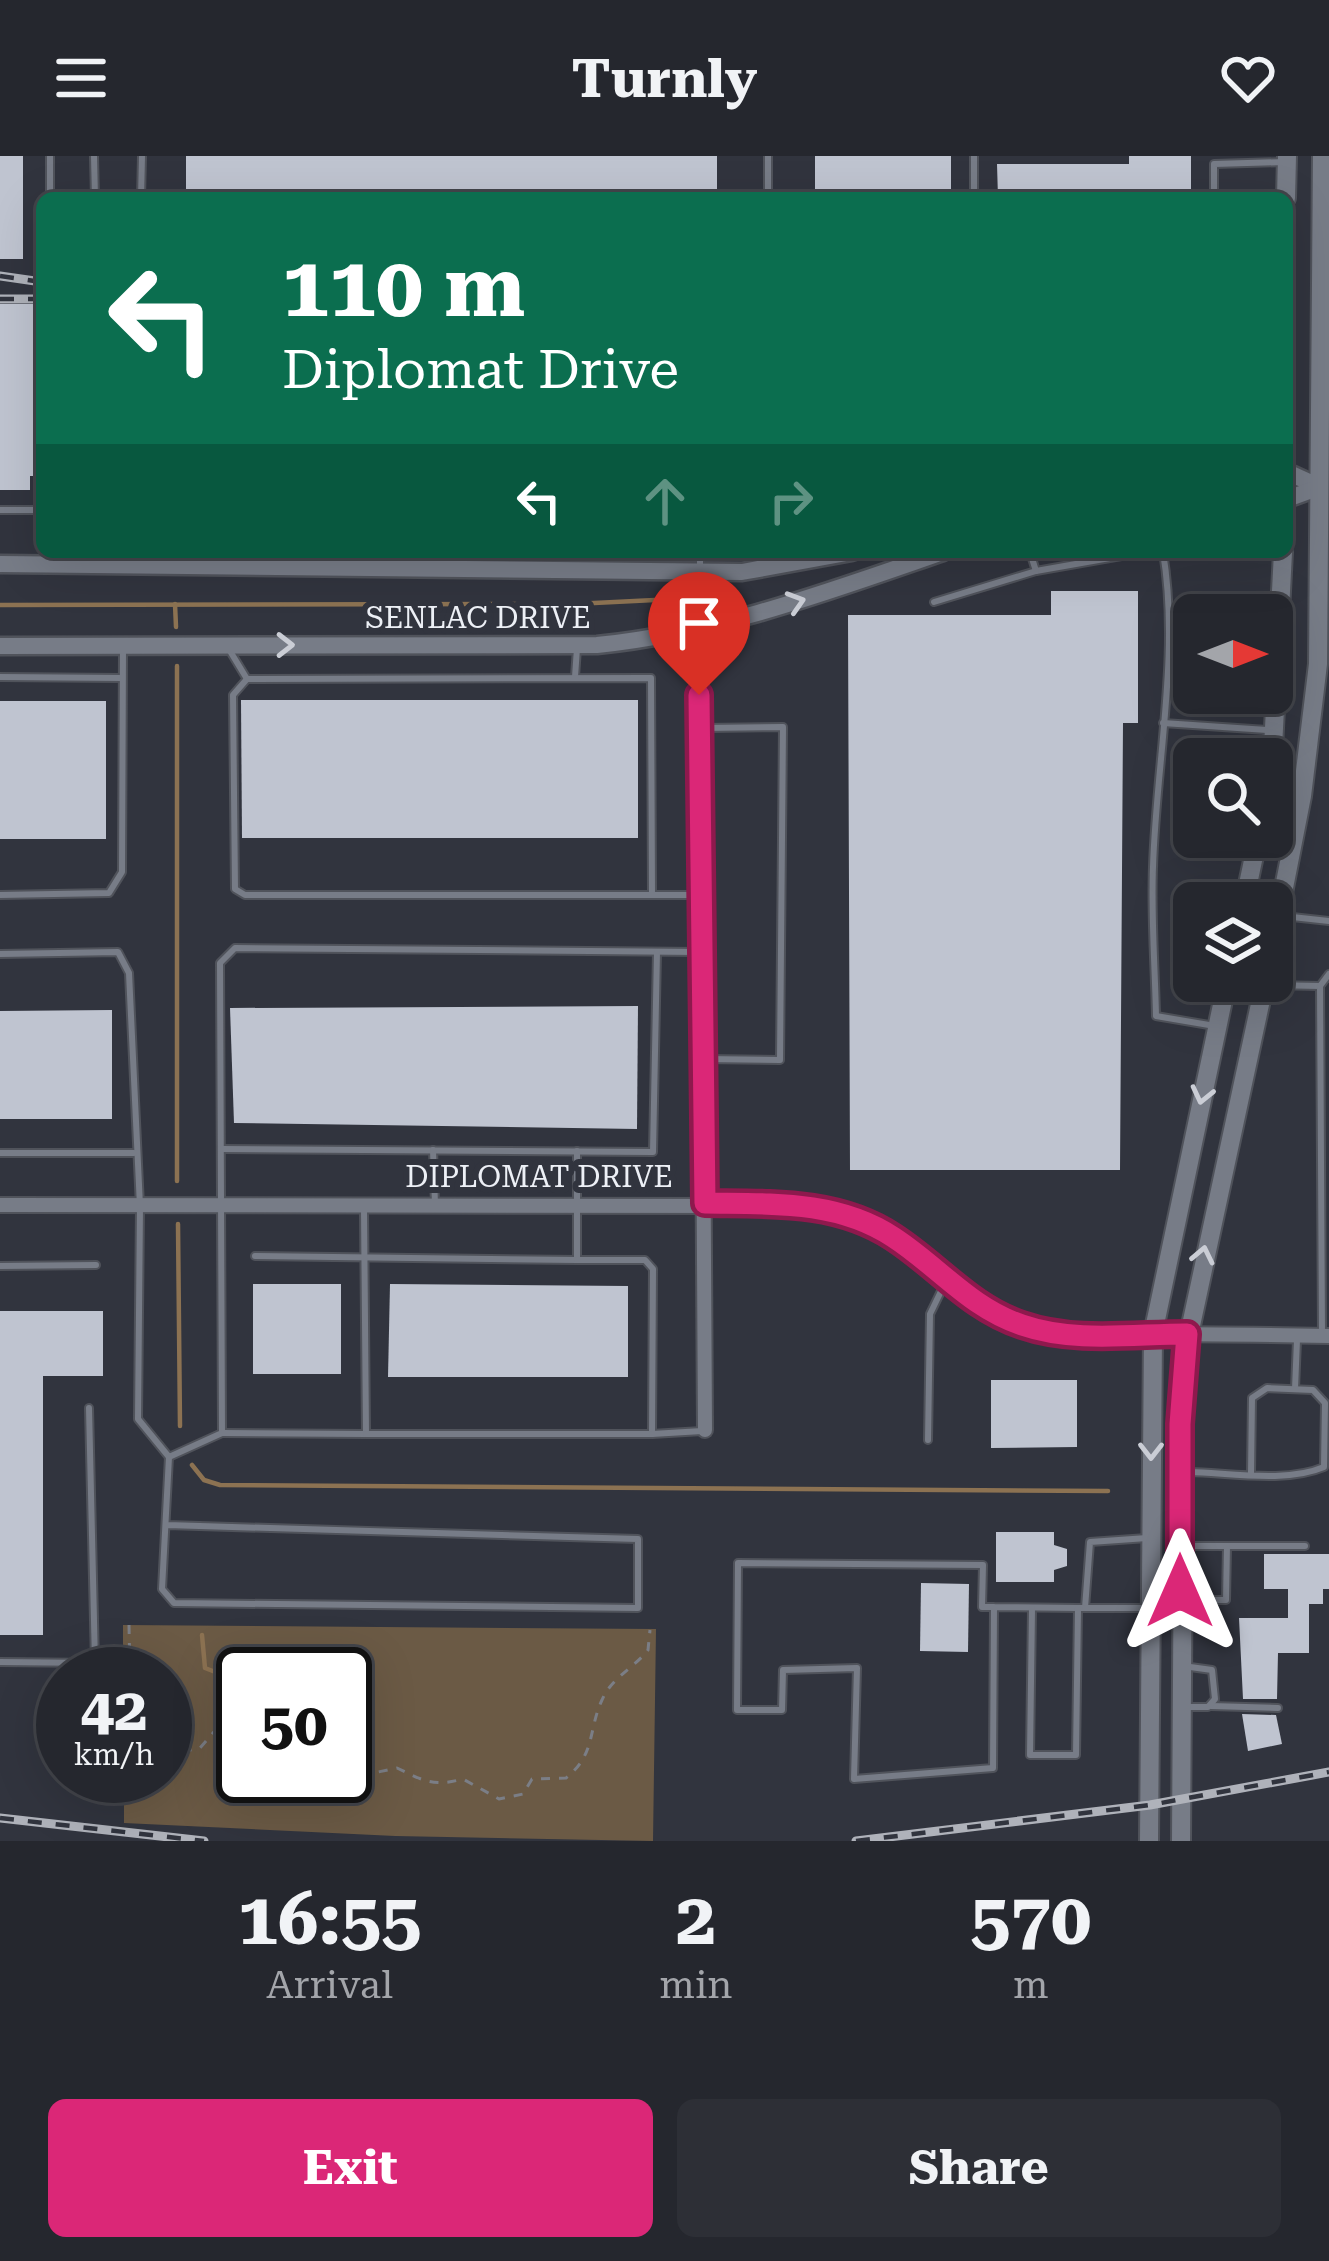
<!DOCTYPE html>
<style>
:root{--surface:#25272e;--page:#2d2f36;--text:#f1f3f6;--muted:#a3a5aa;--line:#42444a;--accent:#db2777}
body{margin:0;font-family:"Roboto Serif",serif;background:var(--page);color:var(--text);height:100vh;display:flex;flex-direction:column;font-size:45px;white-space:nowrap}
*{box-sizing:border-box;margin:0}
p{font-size:39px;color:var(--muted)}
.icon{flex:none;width:66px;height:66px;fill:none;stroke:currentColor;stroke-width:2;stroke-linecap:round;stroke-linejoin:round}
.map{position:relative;height:1685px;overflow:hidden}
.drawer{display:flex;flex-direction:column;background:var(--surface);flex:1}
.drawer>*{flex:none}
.hud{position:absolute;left:36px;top:36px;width:1257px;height:366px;border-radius:18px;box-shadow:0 12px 48px #0002,0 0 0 3px var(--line);background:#0b6e4f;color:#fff;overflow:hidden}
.needle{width:78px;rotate:90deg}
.tools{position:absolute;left:1173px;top:438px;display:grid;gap:24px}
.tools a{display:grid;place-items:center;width:120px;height:120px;border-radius:18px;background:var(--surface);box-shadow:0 12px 48px #0002,0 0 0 3px var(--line);font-size:60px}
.speed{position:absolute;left:36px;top:1491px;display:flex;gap:24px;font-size:60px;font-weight:700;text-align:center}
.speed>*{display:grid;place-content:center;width:156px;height:156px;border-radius:50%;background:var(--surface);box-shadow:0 12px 48px #0002,0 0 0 3px var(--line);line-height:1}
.speed small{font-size:30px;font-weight:400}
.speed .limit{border:6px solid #111;border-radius:18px;background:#fff;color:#111}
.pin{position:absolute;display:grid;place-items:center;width:102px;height:102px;color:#fff;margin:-123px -51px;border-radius:50% 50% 50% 0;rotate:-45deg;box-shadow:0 0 12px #0007}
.pin .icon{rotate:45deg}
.me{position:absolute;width:132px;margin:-66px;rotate:0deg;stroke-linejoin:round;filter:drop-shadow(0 0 9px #0008)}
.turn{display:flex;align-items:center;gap:42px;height:252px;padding:0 48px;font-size:54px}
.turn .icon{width:156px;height:156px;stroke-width:2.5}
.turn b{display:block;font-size:84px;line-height:102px}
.lanes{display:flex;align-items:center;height:114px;padding:0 48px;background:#0003;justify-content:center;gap:60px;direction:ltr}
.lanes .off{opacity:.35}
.eta{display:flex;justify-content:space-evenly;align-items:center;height:204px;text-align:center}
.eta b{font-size:72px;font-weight:700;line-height:84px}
.cta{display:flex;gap:24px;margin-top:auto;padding:24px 48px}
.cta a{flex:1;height:138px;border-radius:18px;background:var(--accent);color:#fff;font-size:48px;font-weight:700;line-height:138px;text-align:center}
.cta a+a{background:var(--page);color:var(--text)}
header{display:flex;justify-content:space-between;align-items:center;height:156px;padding:0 48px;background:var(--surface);font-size:54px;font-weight:700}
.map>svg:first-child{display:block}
.green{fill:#6b5a45;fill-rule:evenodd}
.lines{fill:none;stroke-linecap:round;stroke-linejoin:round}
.stream{stroke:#8c7252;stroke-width:4.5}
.building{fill:#bfc4d0}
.service-casing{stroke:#50535b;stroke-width:10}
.minor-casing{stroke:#50535b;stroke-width:18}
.tertiary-casing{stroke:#50535b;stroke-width:21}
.secondary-casing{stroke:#50535b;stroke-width:22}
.path{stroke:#7b7e86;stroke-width:3;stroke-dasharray:9 9;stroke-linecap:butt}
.service{stroke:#777c87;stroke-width:6}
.minor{stroke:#777c87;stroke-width:14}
.tertiary{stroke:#777c87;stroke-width:16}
.secondary{stroke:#777c87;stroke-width:18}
.rail-casing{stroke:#afb2ba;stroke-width:9}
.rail{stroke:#31343e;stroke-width:4.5;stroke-dasharray:14;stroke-linecap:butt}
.oneway{stroke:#cacdd5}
.route-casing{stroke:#8e194d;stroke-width:30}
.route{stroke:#db2777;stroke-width:21}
.labels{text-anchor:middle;stroke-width:12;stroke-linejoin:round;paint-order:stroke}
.street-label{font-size:30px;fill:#edf0f6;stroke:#31343e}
</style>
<header><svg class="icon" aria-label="menu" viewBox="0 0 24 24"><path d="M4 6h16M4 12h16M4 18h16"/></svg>Turnly<svg class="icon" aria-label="heart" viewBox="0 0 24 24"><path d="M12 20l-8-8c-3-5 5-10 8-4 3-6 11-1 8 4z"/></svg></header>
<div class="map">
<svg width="1329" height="1685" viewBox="0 0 1329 1685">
<rect width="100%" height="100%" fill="#31343e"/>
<path class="green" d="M123,1469L656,1473L653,1685L395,1680L124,1667V1620H165V1518H123ZM243,1518H345V1620H243Z"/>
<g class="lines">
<g class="stream">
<polyline points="175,448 176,471"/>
<polyline points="0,449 574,448 675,443"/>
<polyline points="177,510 177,1025"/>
<polyline points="178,1068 180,1270"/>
<polyline points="192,1309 204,1324 220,1329 1108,1335"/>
<polyline points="202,1479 205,1512 223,1519 234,1535 243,1533"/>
</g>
</g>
<g class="building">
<rect x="0" y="0" width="23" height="103"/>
<rect x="186" y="0" width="531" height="42"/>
<rect x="815" y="0" width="136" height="42"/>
<polygon points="1129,0 1191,0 1191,42 998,42 997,8 1129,8"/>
<polygon points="0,148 42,148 42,320 30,320 30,334 0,334"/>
<polygon points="1051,435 1138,435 1138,567 1123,567 1120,1014 850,1014 848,459 1051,459"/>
<polygon points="241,544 638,544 638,682 242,682"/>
<rect x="0" y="545" width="106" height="138"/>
<polygon points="638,850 637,973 234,967 230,852"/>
<polygon points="112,854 112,963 0,963 0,855"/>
<rect x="253" y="1128" width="88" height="90"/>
<polygon points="390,1128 628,1130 628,1221 388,1221"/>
<polygon points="0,1155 103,1155 103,1220 43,1220 43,1479 0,1479"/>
<polygon points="991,1224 1077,1224 1077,1291 991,1292"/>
<polygon points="996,1376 1054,1376 1054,1389 1067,1393 1067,1410 1054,1414 1054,1426 996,1426"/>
<polygon points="1264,1398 1329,1398 1329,1433 1323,1433 1323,1448 1309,1448 1309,1497 1278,1497 1277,1543 1243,1543 1239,1462 1288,1462 1288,1433 1264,1433"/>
<polygon points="921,1427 969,1428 968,1496 920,1495"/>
<polygon points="1242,1558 1276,1559 1282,1588 1248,1595"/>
</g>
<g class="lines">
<defs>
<g id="service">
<polyline points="50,0 50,42"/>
<polyline points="94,0 95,42"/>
<polyline points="141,42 142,0"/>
<polyline points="768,42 768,0"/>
<polyline points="974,42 974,0"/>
<polyline points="1214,42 1214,8 1285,6"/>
<polyline points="0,354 42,354"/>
<polyline points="700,396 700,412"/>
<polyline points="1030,396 1036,415 1144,396"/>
<path d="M1163,396C1180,498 1156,608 1153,711C1151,760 1155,810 1156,860L1215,870"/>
<polyline points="934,446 1036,415"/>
<polyline points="230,495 247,523"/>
<polyline points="0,521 122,522"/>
<polyline points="575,521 577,492"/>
<polyline points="1163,567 1267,574"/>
<polyline points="703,572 783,571 780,904 703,903"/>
<polyline points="0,739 109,737 122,716 123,493"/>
<polyline points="652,739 651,522 247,523 233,539 235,733 245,739 699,739"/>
<polyline points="1283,760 1329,765"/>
<polyline points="0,798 118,796 129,817 140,1050 138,1263 169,1301 222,1277 220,807 235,792 699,796"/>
<polyline points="1268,829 1320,830 1322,1179"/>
<polyline points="1320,830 1329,818"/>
<polyline points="221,993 653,996 657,796"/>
<polyline points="433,994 435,1048"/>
<polyline points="0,997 134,997"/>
<polyline points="255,1100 577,1104 577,995"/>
<polyline points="0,1110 96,1109"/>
<polyline points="1295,1233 1297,1184"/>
<polyline points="222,1277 366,1278 364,1053"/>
<polyline points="366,1278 652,1278 653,1113 645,1104 577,1104"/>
<polyline points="652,1278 702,1275"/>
<polyline points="928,1284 930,1158 945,1127"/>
<path d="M1190,1316C1230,1317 1287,1327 1324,1311L1325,1247L1313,1234L1267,1232L1252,1242L1251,1317"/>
<polyline points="167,1369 638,1383 638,1452 174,1447 162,1433 169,1301"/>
<polyline points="1184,1390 1305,1390"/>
<polyline points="1187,1444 1226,1444 1227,1390"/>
<polyline points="994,1451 993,1612 854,1623 857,1512 783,1514 782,1554 737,1554 738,1407 983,1409 982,1451 994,1451 1078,1452 1085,1452 1090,1386 1147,1382"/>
<polyline points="1085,1452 1147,1452"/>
<polyline points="1032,1453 1030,1599 1076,1599 1078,1452"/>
<polyline points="0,1506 95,1507 89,1252"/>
<polyline points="1211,1550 1278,1552"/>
<polyline points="1183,1551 1208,1551 1215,1543 1212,1514 1183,1510"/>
</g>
<g id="minor">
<polyline points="700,416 705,1274"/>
<path d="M0,1049L802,1050C906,1064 920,1125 999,1161C1050,1183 1100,1178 1154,1178C1212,1178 1271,1179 1329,1180"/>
</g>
<g id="tertiary">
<polyline points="1287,316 1320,331"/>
<polyline points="1287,343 1320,331"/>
<polyline points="0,408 742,416 852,396"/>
<path d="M0,490L597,489C717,477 830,435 943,396"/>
</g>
<g id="secondary">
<polyline points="1286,42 1287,0"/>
<polyline points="1272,611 1283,396"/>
<polyline points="1244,747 1258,681"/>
<polyline points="1272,793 1302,640 1318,508 1322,0"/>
<polyline points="1149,1685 1153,1178 1227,825"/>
<polyline points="1181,1685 1184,1202 1265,825"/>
</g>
</defs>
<use href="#service" class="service-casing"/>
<use href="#minor" class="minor-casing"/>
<use href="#tertiary" class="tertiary-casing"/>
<use href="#secondary" class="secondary-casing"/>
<g class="path">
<polyline points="129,1469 130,1518"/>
<polyline points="165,1599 200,1592 225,1563 243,1561"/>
<path d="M345,1615L355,1621L397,1612C424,1625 433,1631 463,1623L499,1643L523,1638L532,1623L566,1622C596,1598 588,1574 602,1544C611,1522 634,1512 648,1494L650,1474"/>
</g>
<use href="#service" class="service"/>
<use href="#minor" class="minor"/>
<use href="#tertiary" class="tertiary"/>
<use href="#secondary" class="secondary"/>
<defs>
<g id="rail">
<polyline points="0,120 42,126"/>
<polyline points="0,143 42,143"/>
<polyline points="0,1662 204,1685"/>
<polyline points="856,1685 1150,1649 1329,1616"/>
</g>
</defs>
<use href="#rail" class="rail-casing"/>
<use href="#rail" class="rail"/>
</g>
<defs><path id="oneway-chevron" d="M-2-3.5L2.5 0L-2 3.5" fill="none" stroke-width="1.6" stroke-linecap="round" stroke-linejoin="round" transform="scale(3)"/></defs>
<g class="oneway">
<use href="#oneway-chevron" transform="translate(796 446) rotate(-17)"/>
<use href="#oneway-chevron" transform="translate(285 489)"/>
<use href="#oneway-chevron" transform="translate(1202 939) rotate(103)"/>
<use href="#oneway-chevron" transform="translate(1203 1099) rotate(-78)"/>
<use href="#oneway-chevron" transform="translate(1151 1295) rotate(90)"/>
</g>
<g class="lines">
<defs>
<path id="route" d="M699,539L705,1047C770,1048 837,1044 893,1081C938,1110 970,1152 1022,1169C1074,1187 1133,1178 1187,1178L1180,1268V1435"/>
</defs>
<use href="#route" class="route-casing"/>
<use href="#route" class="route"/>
</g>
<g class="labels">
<g class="street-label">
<text x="478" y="472">SENLAC DRIVE</text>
<text x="539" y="1031">DIPLOMAT DRIVE</text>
</g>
</g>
</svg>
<div class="tools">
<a><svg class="needle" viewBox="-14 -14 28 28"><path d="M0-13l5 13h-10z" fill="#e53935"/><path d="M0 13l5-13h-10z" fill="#a3a5aa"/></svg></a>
<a><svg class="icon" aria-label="search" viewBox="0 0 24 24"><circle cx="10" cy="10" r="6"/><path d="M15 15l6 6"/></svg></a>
<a><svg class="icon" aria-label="layers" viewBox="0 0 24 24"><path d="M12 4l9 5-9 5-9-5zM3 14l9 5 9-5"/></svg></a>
</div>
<div class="speed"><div>42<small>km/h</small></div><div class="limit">50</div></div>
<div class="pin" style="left:699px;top:539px;background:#d93025"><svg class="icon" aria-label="arrive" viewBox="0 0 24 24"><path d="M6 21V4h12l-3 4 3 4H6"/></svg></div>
<svg class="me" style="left:1180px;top:1435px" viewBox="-20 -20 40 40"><path d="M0-17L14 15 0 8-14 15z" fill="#db2777" stroke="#fff" stroke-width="4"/></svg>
<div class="hud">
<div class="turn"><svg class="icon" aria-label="left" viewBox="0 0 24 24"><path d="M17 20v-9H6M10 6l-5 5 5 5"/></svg><div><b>110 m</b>Diplomat Drive</div></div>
<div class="lanes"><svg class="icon" aria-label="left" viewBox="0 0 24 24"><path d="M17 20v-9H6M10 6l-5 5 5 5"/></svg><svg class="icon off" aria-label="ahead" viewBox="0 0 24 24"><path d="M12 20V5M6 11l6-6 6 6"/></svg><svg class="icon off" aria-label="right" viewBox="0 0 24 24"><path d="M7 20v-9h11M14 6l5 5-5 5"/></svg></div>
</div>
</div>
<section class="drawer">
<div class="eta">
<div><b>16:55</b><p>Arrival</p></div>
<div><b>2</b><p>min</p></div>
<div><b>570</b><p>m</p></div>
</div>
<div class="cta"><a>Exit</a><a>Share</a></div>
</section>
